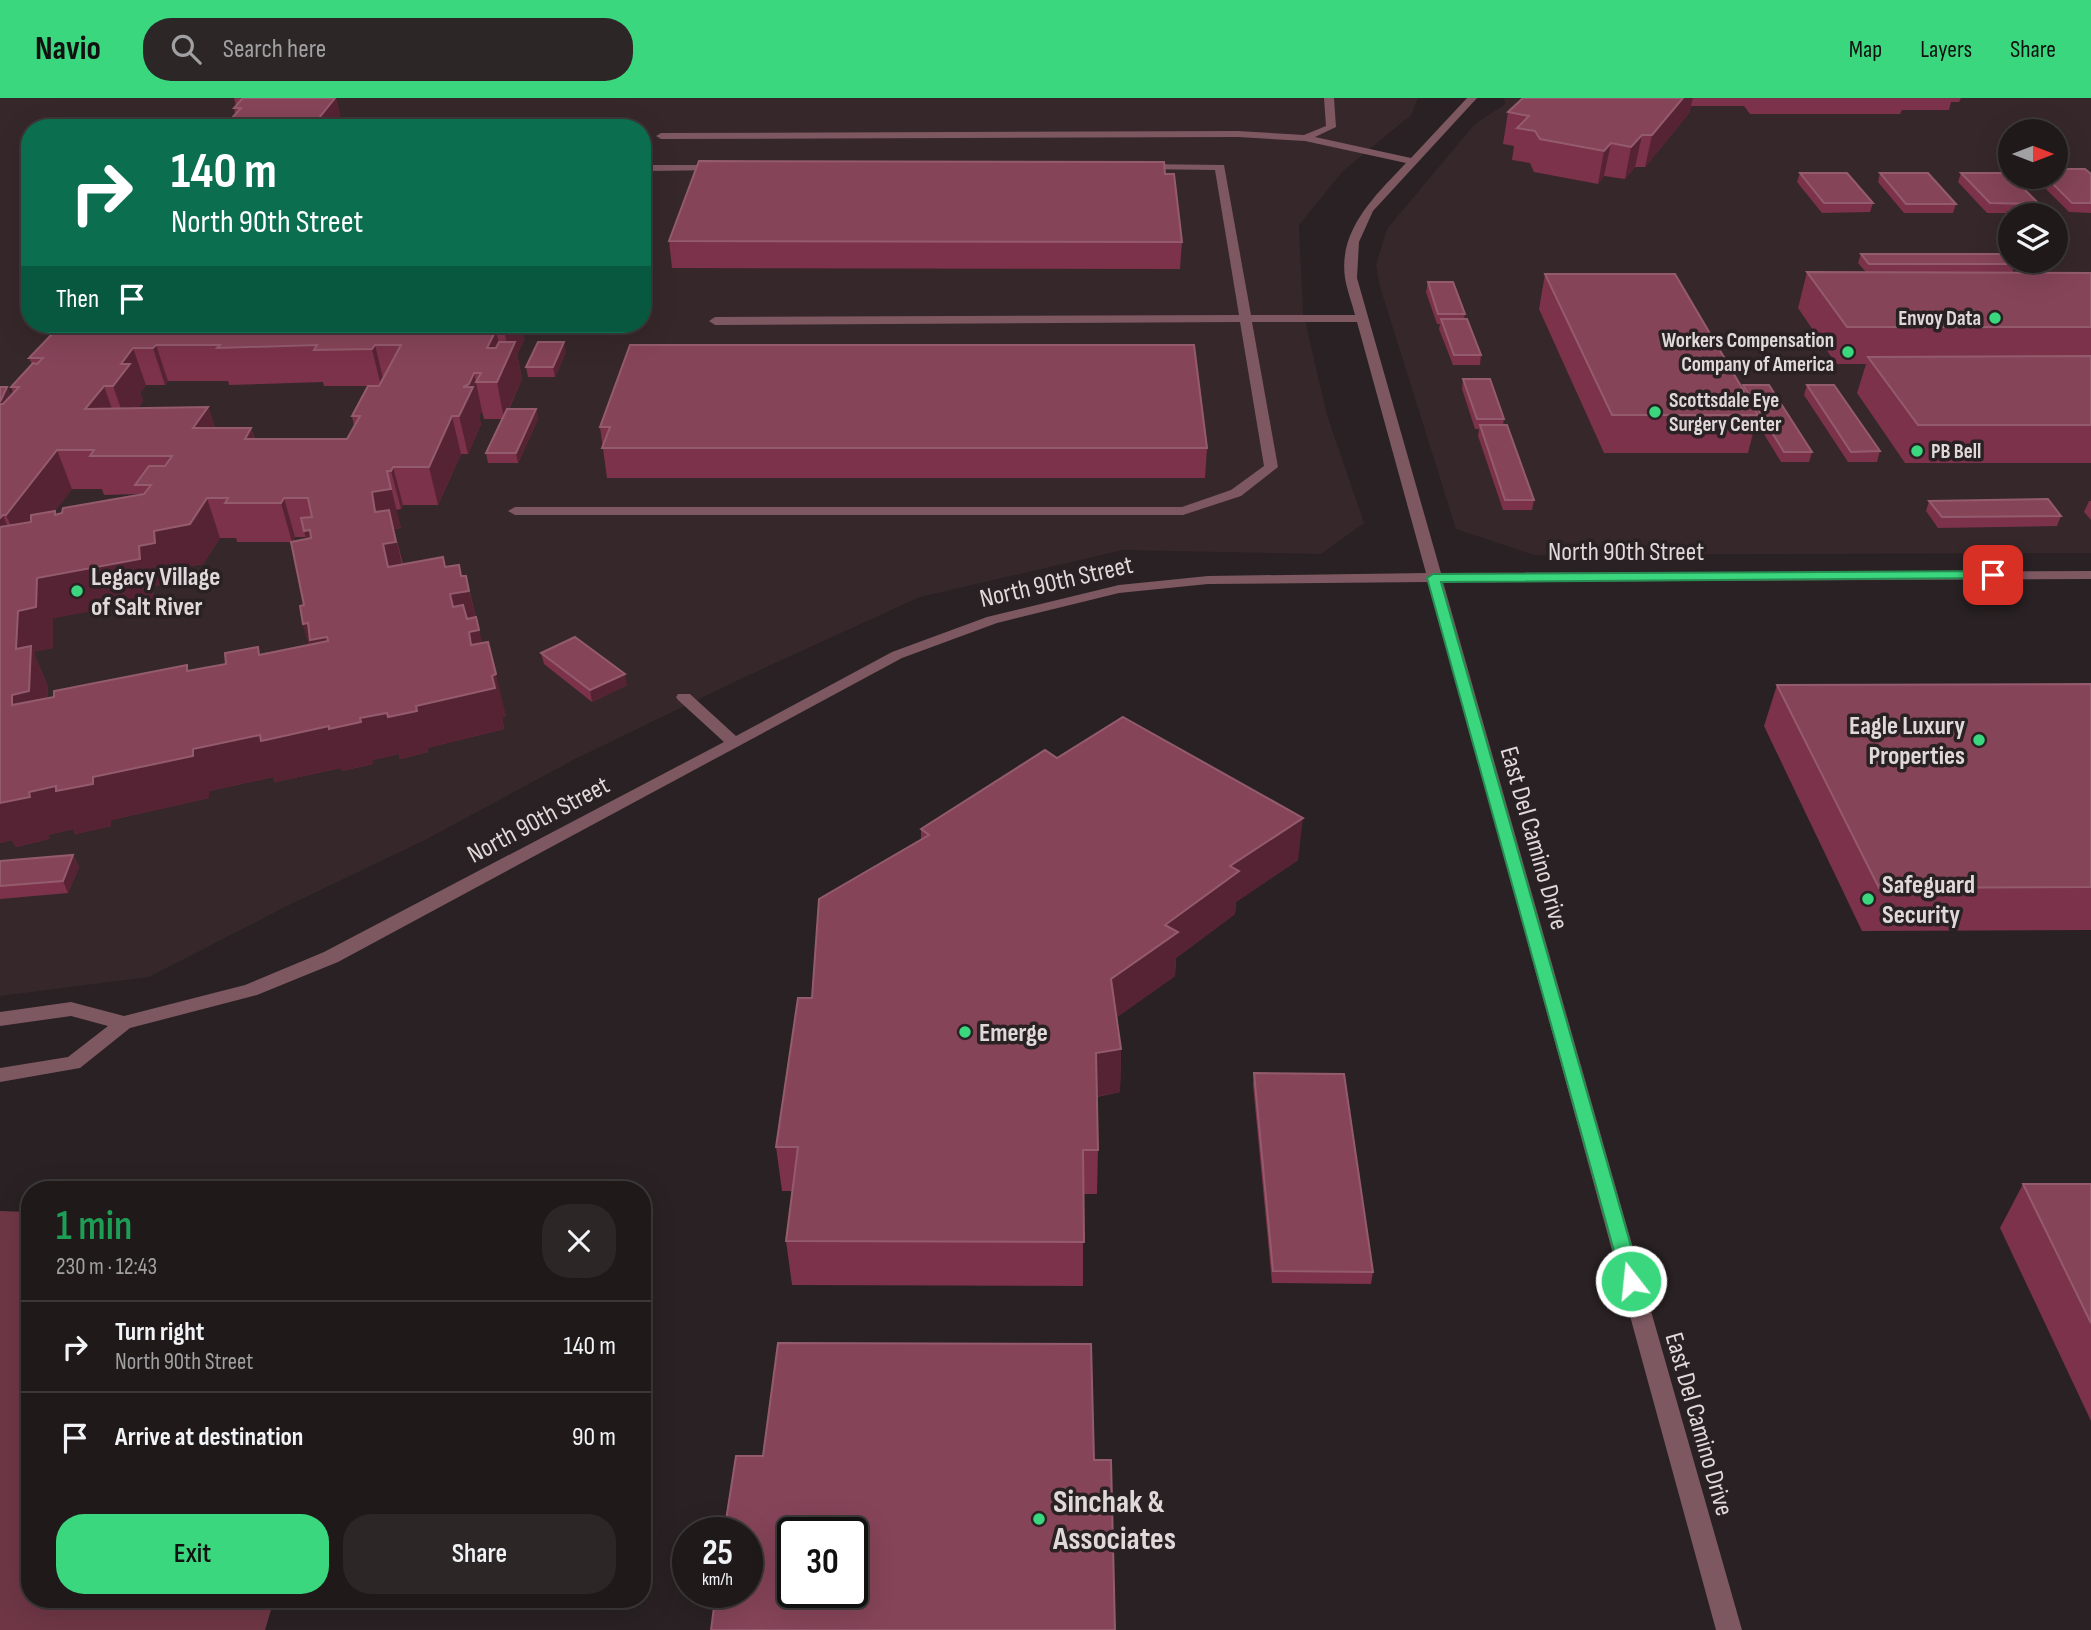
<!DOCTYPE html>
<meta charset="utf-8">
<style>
:root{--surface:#1f191a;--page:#2c2627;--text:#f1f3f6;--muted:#a1a0a2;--line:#3c3839;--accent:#3bd77e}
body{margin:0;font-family:"Sofia Sans Condensed",sans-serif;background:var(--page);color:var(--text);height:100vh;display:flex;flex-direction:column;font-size:26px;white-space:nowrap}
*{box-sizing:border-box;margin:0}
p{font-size:23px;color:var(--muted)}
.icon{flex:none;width:38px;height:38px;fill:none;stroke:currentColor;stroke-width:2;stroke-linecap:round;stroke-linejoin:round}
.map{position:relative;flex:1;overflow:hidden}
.drawer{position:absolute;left:21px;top:1083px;width:630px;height:427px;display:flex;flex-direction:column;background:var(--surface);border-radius:28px;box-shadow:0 7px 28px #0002,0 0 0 2px var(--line)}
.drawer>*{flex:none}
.hud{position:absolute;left:21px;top:21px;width:630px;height:214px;border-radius:28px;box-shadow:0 7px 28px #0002,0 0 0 2px var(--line);background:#0b6e4f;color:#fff;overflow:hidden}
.needle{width:46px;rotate:90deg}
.fabs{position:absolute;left:1998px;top:21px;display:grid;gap:14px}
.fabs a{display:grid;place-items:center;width:70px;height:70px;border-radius:50%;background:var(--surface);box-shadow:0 7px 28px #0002,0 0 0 2px var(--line);font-size:35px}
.speed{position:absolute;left:672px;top:1419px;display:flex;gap:14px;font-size:35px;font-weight:700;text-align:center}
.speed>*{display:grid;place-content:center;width:91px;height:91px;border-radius:50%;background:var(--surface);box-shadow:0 7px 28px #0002,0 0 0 2px var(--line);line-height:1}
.speed small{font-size:18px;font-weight:400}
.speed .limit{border:4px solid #111;border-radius:10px;background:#fff;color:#111}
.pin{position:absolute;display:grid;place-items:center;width:60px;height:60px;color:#fff;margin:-30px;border-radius:14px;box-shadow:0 4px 10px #0006}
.me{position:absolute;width:77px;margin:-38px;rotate:344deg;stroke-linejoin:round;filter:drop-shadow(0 0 5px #0008)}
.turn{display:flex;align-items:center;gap:24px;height:147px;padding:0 35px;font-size:32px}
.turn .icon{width:91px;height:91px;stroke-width:2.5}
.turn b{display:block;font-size:49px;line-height:60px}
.then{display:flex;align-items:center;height:66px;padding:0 35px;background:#0003;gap:14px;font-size:26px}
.round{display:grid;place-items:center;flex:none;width:74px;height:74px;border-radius:28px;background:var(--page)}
.headline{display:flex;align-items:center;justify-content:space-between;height:119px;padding:0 35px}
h1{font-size:42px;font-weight:600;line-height:52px;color:#1e9e55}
.action{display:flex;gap:14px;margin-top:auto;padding:14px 35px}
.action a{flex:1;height:80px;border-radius:28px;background:var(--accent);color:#111;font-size:28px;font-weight:600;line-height:80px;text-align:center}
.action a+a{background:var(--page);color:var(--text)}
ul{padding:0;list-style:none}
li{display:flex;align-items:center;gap:21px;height:91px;padding:0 35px;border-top:2px solid var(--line)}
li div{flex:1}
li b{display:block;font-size:26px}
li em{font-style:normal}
header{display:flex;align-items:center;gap:42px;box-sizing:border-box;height:98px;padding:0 35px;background:var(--accent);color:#111}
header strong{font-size:33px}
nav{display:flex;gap:38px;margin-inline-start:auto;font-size:24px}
.search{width:490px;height:63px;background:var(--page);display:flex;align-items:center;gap:18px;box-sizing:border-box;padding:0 24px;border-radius:28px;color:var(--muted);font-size:26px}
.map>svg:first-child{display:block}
.built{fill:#36272a;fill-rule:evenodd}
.green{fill:#6f3746}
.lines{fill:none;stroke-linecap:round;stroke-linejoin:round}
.minor{fill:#7d5861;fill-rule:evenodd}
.wall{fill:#7b324a;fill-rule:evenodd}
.shaded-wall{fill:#562334}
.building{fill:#864459;stroke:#945b6e;stroke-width:2;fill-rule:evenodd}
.route{fill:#3bd77e;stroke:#268c52;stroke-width:2}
.poi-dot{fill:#3bd77e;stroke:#292123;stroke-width:2.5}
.labels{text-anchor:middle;stroke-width:7;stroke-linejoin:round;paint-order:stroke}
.far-poi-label{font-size:21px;font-weight:bold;fill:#dfd9da;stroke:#292123;text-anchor:end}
.street-label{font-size:26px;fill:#dfd9da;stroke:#292123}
.poi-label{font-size:26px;font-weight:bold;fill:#dfd9da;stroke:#292123;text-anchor:start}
.near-poi-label{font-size:32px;font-weight:bold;fill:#dfd9da;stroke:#292123;text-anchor:start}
</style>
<header>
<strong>Navio</strong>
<div class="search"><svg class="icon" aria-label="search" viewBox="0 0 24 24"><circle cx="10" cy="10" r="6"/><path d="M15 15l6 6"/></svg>Search here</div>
<nav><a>Map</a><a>Layers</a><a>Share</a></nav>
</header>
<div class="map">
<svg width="2091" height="1532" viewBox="0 0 2091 1532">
<rect width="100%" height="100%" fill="#292123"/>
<g class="built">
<path d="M0,0H1418L1411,17L1343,73L1299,127L1303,214L1327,317L1364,425L1321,456L1123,452L920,499L749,577L577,660L425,742L287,808L149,879L0,898ZM30,30H642V226H30Z"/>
<path d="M1504,0H2091V455L1534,457L1456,431L1380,189L1376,167L1387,131L1474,27L1505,6ZM2011,33H2056V79H2011ZM2011,117H2056V163H2011Z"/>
</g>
<polygon class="green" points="0,1113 30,1114 30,1502 274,1502 265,1532 0,1532"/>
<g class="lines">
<g class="minor">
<path d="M1324,0H1334L1336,29L1315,39L1411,60L1467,0H1477L1373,113L1359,144L1357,180L1441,475L2091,473V481L1443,484L1742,1532H1716L1429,484L1208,486L1119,495L997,525L902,560L338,864L257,897L130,930L80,970L0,984V970L68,959L108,928L71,918L0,928V914L71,904L124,918L245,887L324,854L724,644L678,602L676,599L678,596H690L736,638L892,554L987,519L1119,487L1208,478L1426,475L1357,224H1252L1278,369L1241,398L1183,417H515L508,413L515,409H1182L1231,392L1264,368L1240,224L715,227L709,223L715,219L1239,217L1215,72L1137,71V67L1141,66L1224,67L1251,217H1355C1352,205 1347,192 1345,180C1338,131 1376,97 1406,65L1305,43L1238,39L661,41L656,38L661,35L1238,33L1304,37L1326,28Z"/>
<polygon points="721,67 726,70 725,72 647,73 642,70 647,67"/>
</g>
</g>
<g class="wall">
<polygon points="234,0 336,0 341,23 235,17 234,10 236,8"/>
<polygon points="1523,0 1961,0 1959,4 1951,4 1949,12 1902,12 1900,16 1750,16 1744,8 1691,8 1689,15 1645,69 1635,69 1625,81 1604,78 1598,86 1534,74 1530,65 1512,62 1514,48 1503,46 1508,14"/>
<polygon points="1800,75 1873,105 1870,114 1822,115 1797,84"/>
<polygon points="1880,75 1956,106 1953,115 1904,115 1878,84"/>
<polygon points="1961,75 2039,106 2036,115 1987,115 1958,84"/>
<polygon points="1165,76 1182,144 1180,171 672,170 669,143"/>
<polygon points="2091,76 2091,115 2069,114 2035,80"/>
<polygon points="1861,156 2015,166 2012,175 2091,175 2091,365 1905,365 1857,295 1866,266 1836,266 1798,210 1807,174 1866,174 1858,165"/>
<polygon points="1545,176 1742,291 1743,287 1812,354 1809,364 1781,364 1756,323 1748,355 1604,355 1539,211"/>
<polygon points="1428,184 1465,216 1464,221 1481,257 1480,267 1453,267 1439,231 1440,226 1437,226 1426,194"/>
<path d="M55,226H521L524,242L517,256L522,281L509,311H536L538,321L518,365H488L486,355L502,321H484L482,313L479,319L481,326L468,356H461L438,407H403L401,411L396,412L401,430L394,431L403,466L446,469L462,478H466L482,545L506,618L502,619L504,631L427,650L428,654L400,661L399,656L372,662L373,666L342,673L341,670L275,684L273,679L209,693V700L111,722V728L75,736L73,731L48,737L49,741L16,749L12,742L0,745V289H7L11,298L13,295L11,289L32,266L29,260L52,237L50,232ZM168,283H228L229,287L323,284L324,288H379L352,318L354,329L347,341H255L251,330H215L208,309L138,310L143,303L140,295L146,287H165ZM72,391H102L104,397L138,396V397L57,416L55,413ZM295,439H306V441L293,443ZM220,440H236L237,444H292L304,507L303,526L309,547L260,556L226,566L48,600V589L35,558V553L53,550V520L154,501V488L169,485L168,472L203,466Z"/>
<polygon points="566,254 555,279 528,279 526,269"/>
<polygon points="1463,281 1504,321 1503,327 1534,402 1532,412 1503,412 1478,338 1479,331 1475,331 1462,291"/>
<polygon points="1807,287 1880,353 1877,364 1848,364 1804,297"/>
<polygon points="600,329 1207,350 1205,380 607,380"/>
<polygon points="1929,403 2061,418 2057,428 1938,430 1926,413"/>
<polygon points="2089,403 2091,403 2091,422 2084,414"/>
<polygon points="541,555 627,587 592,604 544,566"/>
<polygon points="2091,586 2091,832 1862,833 1764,628 1777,587"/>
<polygon points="1057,660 1298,762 1236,804 1235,816 1176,860 1175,878 1117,919 1121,951 1120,994 1097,999 1098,1052 1097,1096 1083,1096 1083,1188 792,1187 786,1143 792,1093 782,1093 776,1049 921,741 921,731"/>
<polygon points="73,757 79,769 68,795 0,801 0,763"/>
<polygon points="1254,975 1373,1174 1371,1186 1272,1185 1253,987"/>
<polygon points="2023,1086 2091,1086 2091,1323 2000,1130"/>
</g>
<g class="shaded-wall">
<polygon points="335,0 336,0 341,23 336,30 311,30"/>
<polygon points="1683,0 1693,0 1689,15 1645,69 1652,37"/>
<polygon points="1642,37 1635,69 1625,81 1631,49"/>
<polygon points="1611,45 1604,78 1598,86 1604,53"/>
<polygon points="507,226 521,226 524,242 517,256 522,281 504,321 497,284 509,256 504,232"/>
<polygon points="496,232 504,268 487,250"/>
<polygon points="564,244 566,254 555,279 553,269"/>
<polygon points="156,247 168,283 165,287 153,250"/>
<polygon points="375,247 384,284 381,288 372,251"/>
<polygon points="133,250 146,287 140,295 143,303 126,325 113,288 121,266"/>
<polygon points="474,275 482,313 479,319 481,326 468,356 459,318 463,289"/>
<polygon points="104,288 117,325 85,311"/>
<polygon points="7,289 11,299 0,324 0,304"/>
<polygon points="208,309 220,346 193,330"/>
<polygon points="536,311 538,321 518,365 516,355"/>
<polygon points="452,318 461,356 438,407 429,369"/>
<polygon points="251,330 263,368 245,341"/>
<polygon points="57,352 72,391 23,456 6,417"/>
<polygon points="393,369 403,407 401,411 391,373"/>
<polygon points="387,373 401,430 394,431 406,484 388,469 372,394"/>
<polygon points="207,400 220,440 203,466 168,472 169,485 154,488 154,501 53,520 53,550 35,553 35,558 48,589 47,635 12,607 18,513 37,480 139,448 154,433"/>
<polygon points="284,400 295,439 292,444 281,405"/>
<polygon points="3,417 19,456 0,449 0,420"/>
<polygon points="310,432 315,472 304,433"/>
<polygon points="469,493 479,532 489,573 460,537 450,496"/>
<polygon points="308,525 327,539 339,580 315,567 303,526"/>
<polygon points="496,576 506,618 502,619 504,631 427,650 428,654 400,661 399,656 372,662 373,666 342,673 341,670 275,684 273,679 209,693 209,700 111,722 111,728 75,736 73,731 48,737 49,741 16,749 12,742 0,745 0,705 29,694 93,679 193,651 260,637 360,620 416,608"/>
<polygon points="625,576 627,587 592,604 590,592"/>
<polygon points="1303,720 1298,762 1236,804 1235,816 1176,860 1175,878 1110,924 1111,881 1165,827 1230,768"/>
<polygon points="73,757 79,769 68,795 63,783"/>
<polygon points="1121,951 1120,994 1095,999 1096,955"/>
</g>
<g class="building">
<polygon points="243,0 335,0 311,30 223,30 241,10 234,10"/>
<polygon points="1523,0 1683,0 1652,37 1642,37 1631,49 1611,45 1604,53 1540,41 1535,33 1517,30 1529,18 1508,14"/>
<polygon points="699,63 1164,64 1165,76 1174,76 1182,144 669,143"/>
<polygon points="2056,71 2085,71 2091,76 2091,105 2072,105 2046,79 2056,79"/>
<polygon points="1800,75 1847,75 1873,105 1824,105"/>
<polygon points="1880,75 1928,75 1956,106 1906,106"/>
<polygon points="1961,75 2009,75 2011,79 2012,79 2039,106 1990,105"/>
<polygon points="1861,156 2005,156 2015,166 1869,166"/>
<polygon points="1807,174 2091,175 2091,229 1847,229"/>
<polygon points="1545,176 1675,176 1758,317 1612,317"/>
<polygon points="1428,184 1453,184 1465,216 1438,216"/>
<polygon points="1441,221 1467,221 1481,257 1454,257"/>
<path d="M55,226H507L504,232H496L487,250H496L499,244H515L497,284H476L481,275H474L469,286L463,289H473L459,318H452L429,369H393L391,373H387L391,391L372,394L375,414L389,412L396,444L383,446L388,469L443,459L445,469L459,467L461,478H466L469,493L450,496L453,509L463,507L467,521L476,519L479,532L469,534L471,547L488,544L496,576L492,578L495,590L416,608L417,613L388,619L387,615L360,620L361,624L329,631V628L261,643L260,637L193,651V658L93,679V686L56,693V688L29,694L30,699L0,705V429L31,424V417L55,413V417L62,415L63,410L144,396L151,387H135L149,368H165L172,358H90L94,352H57L6,417H3L0,420V306H3L19,289H11L33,265L37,266L43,260H29L56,232H50ZM156,247H220L217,250L317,247L314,252L372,251L375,247H401L379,288H368L352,318H360L347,341H245L251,330H193L208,309L85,311L104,288H113L130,266H121L133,250H153ZM207,400H228L225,405H281L284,400H308L312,419L301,420L304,433L310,432L311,440L291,444L304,507L300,508L303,526L308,525L310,542L327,539L328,543L259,557L258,549L225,555L226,566L187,573V567L54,593V599L12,607V597L29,593L31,548L16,551L18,513L36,509L37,480L140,461L139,448L155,445L154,433L190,426Z"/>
<polygon points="538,244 564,244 553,269 526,269"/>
<polygon points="630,247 1194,247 1207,350 602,350 610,329 600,329"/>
<polygon points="2091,258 2091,327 1918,327 1868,259"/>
<polygon points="1463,281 1490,281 1504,321 1477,321"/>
<polygon points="1743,287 1769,287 1812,354 1784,354"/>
<polygon points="1807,287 1834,287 1880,353 1851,354"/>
<polygon points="0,289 7,289 0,304"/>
<polygon points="507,311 536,311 516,355 486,355"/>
<polygon points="1480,327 1507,327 1534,402 1505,402"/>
<polygon points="2048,401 2061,418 1942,419 1929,403"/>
<polygon points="575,539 625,576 590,592 541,555"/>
<polygon points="2091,586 2091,789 1879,790 1777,587"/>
<polygon points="1123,619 1303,720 1230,768 1239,773 1165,827 1178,834 1111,881 1121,951 1096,955 1098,1052 1083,1052 1084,1144 786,1143 798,1049 776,1049 798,900 812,900 819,801 929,737 921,731 1045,652 1057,660"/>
<polygon points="73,757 63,783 0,788 0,763"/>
<polygon points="1254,975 1344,976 1373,1174 1273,1173"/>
<polygon points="2023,1086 2091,1086 2091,1225"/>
<path d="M778,1245L1091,1246L1094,1362H1111L1115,1532H711L716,1494H747V1435H724L736,1358H763ZM793,1435H852V1494H793Z"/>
</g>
<polygon class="route" points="1993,473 1999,477 1998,480 1441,484 1641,1183 1638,1189 1631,1191 1624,1189 1427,480 1433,476"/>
<g class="poi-dot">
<circle cx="1995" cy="220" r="7"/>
<circle cx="1848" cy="254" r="7"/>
<circle cx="1655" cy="314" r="7"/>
<circle cx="1917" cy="353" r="7"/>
<circle cx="77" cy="493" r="7"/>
<circle cx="1979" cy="642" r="7"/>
<circle cx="1868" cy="801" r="7"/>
<circle cx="965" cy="934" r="7"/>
<circle cx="1039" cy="1421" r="7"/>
</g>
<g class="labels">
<g class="far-poi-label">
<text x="1981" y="227">Envoy Data</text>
<text x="1834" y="249">Workers Compensation<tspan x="1834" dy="24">Company of America</tspan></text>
<text x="1669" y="309" text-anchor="start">Scottsdale Eye<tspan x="1669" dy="24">Surgery Center</tspan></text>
<text x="1931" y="360" text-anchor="start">PB Bell</text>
</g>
<g class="street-label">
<text x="1626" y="462">North 90th Street</text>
<text transform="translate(1056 483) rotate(-13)" y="9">North 90th Street</text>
<text transform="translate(538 721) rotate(-28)" y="9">North 90th Street</text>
<text transform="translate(1535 740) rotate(74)" y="9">East Del Camino Drive</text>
<text transform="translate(1700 1326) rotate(74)" y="9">East Del Camino Drive</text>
</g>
<g class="poi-label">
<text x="91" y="487">Legacy Village<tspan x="91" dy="30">of Salt River</tspan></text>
<text x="1965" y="636" text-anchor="end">Eagle Luxury<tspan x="1965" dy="30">Properties</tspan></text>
<text x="1882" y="795">Safeguard<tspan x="1882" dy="30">Security</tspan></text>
<text x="979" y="943">Emerge</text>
</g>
<g class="near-poi-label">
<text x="1053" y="1414">Sinchak &amp;<tspan x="1053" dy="37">Associates</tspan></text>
</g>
</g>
</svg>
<div class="fabs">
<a><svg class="needle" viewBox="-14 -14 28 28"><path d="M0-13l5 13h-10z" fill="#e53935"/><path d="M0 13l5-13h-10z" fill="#a1a0a2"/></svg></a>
<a><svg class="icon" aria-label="layers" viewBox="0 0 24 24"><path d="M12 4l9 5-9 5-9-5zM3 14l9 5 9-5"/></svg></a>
</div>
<div class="speed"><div>25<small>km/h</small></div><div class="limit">30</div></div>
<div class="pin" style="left:1993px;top:477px;background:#d93025"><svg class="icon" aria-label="arrive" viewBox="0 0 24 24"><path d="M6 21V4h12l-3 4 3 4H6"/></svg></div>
<svg class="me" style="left:1631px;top:1183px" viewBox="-20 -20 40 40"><circle r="17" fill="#3bd77e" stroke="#fff" stroke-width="3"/><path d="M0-11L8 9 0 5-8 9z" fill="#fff"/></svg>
<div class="hud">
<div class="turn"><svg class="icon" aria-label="right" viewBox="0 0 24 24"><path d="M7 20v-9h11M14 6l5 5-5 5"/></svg><div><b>140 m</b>North 90th Street</div></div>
<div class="then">Then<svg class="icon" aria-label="arrive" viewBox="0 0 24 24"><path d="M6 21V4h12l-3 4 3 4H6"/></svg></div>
</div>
<section class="drawer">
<div class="headline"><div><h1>1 min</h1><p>230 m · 12:43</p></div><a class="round"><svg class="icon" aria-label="close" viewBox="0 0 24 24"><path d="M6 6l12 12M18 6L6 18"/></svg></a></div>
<ul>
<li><svg class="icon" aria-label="right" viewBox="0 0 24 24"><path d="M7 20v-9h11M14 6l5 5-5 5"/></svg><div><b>Turn right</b><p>North 90th Street</p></div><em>140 m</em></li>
<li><svg class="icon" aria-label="arrive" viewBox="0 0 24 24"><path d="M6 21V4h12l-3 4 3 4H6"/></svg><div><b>Arrive at destination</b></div><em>90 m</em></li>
</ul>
<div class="action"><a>Exit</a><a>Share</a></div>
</section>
</div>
